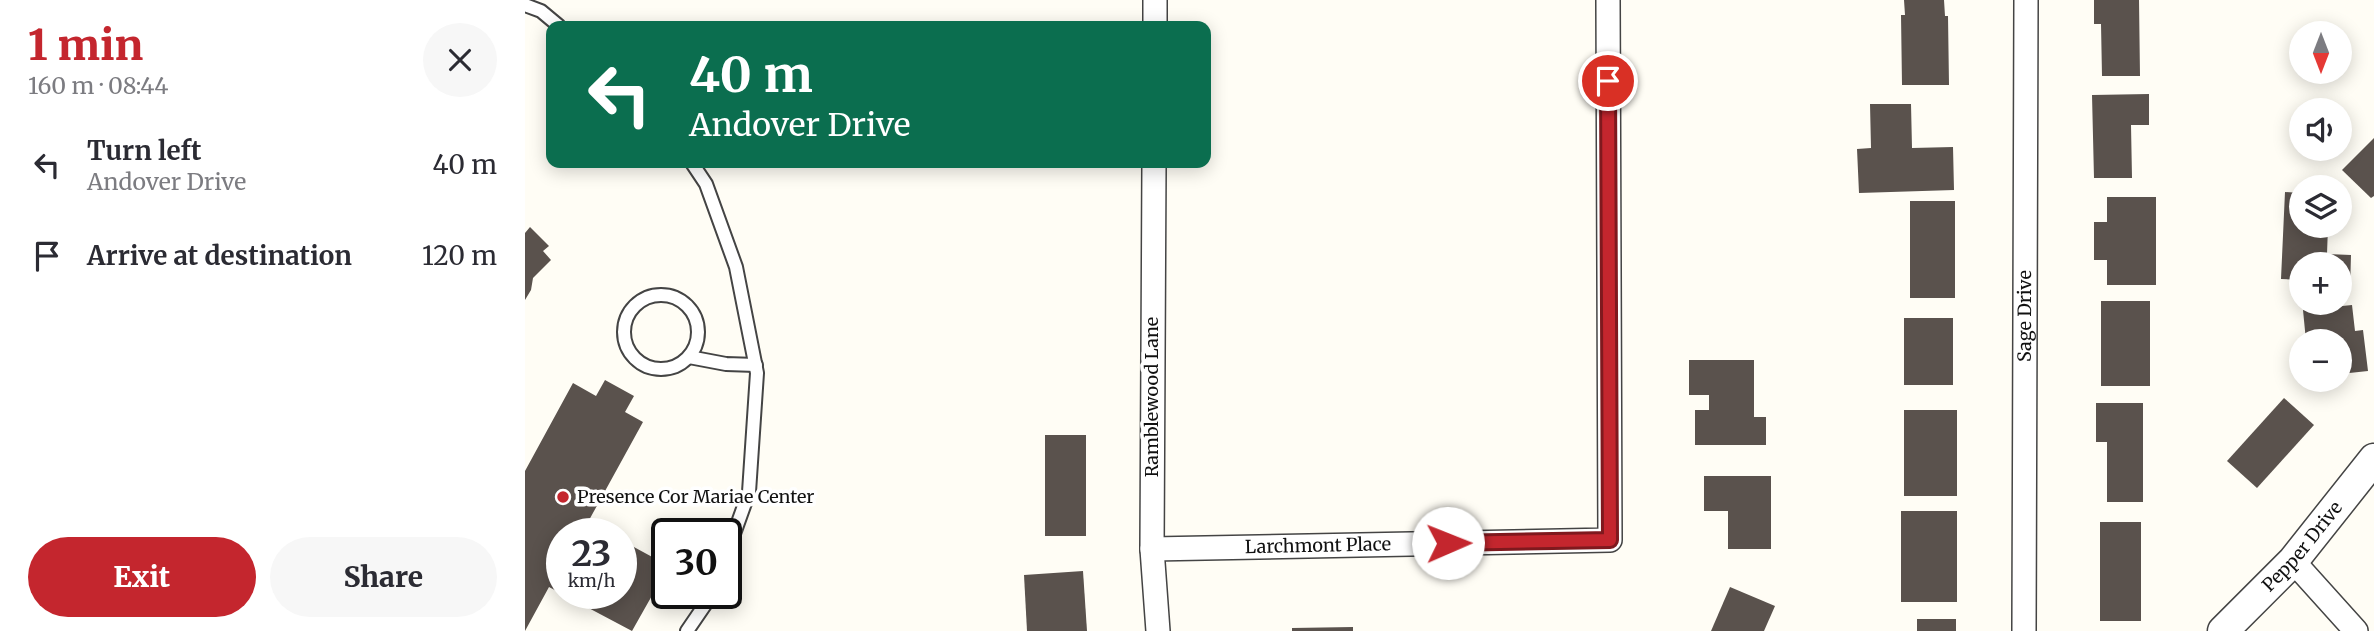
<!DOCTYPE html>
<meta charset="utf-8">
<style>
:root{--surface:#fff;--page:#f7f7f7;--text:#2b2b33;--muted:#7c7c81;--accent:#c4262e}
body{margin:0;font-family:Merriweather,serif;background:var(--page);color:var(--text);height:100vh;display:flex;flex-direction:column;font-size:26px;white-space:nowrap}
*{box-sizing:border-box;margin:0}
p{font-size:23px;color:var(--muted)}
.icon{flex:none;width:38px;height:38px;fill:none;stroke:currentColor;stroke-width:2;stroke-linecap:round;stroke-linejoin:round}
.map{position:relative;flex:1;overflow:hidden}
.panel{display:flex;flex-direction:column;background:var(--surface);width:525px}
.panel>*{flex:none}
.guide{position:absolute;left:21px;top:21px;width:665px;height:147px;border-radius:14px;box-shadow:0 4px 18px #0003;background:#0b6e4f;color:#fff;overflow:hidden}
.needle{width:46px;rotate:180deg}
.fabs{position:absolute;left:1764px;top:21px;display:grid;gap:14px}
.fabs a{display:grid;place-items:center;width:63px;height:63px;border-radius:50%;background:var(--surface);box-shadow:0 4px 18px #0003;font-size:35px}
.speed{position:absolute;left:21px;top:518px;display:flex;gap:14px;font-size:35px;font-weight:700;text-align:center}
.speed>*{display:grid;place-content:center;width:91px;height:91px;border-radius:50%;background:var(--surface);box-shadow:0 4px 18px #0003;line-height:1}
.speed small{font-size:18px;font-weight:400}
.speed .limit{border:4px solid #111;border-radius:10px;background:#fff;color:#111}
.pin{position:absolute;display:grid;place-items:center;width:60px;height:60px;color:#fff;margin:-30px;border:4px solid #fff;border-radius:50%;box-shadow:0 2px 7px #0007}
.me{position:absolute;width:77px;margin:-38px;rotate:89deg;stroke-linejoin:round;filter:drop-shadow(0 0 5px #0008)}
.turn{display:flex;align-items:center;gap:24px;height:147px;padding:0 28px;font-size:32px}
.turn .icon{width:91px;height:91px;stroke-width:2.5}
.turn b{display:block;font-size:49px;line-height:60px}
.round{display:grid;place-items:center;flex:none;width:74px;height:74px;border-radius:37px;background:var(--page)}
.summary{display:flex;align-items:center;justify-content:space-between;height:119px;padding:0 28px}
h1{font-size:42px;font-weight:800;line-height:52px;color:var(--accent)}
.primary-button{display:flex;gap:14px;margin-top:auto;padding:14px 28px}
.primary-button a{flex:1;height:80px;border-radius:42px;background:var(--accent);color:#fff;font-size:28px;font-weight:800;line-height:80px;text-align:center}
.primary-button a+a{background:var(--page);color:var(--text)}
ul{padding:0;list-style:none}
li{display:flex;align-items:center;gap:21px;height:91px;padding:0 28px}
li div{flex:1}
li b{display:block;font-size:26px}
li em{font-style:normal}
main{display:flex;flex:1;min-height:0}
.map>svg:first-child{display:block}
.building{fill:#5a524d}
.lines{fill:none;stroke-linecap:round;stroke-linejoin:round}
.service-casing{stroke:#444;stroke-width:16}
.minor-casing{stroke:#444;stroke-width:26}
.tertiary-casing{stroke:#444;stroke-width:33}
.service{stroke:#fff;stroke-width:12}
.minor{stroke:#fff;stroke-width:23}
.tertiary{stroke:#fff;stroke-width:30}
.route-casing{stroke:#7f191e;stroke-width:18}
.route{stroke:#c4262e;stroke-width:12}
.poi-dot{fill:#c4262e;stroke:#fff;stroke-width:2.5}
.labels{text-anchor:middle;stroke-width:7;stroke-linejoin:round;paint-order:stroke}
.street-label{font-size:18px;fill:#111;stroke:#fff}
.poi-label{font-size:18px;fill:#111;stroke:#fff;text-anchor:start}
</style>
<main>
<section class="panel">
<div class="summary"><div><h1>1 min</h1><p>160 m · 08:44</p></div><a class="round"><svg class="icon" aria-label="close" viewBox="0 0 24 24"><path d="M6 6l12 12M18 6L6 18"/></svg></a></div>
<ul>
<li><svg class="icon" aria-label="left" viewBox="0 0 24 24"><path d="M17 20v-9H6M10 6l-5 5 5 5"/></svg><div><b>Turn left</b><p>Andover Drive</p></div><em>40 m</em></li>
<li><svg class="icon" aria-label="arrive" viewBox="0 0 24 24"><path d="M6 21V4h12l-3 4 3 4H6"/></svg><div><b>Arrive at destination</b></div><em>120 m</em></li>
</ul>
<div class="primary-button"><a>Exit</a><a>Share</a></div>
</section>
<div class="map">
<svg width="1849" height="631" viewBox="0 0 1849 631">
<rect width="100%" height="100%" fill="#fffdf5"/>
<g class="building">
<polygon points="1379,0 1419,0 1420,16 1423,16 1424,85 1377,85 1376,15 1380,15"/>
<polygon points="1569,0 1614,0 1615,76 1577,76 1576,24 1569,24"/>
<polygon points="1624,94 1624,125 1606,125 1607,178 1569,178 1567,95"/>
<polygon points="1345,104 1386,104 1387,148 1428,147 1429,190 1334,193 1332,149 1346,148"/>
<polygon points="1849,138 1849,196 1846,198 1817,170"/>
<polygon points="1760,192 1776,193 1776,226 1803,226 1802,254 1826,255 1825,290 1815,290 1815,264 1776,264 1776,280 1756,279"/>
<polygon points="1582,197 1631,197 1631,285 1582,285 1582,260 1569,260 1569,222 1582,222"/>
<rect x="1385" y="201" width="45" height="97"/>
<polygon points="5,227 24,246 18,251 26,260 8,278 6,290 0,300 0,233"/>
<rect x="1576" y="301" width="49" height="85"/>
<polygon points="1827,305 1830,331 1838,330 1843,371 1815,374 1815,341 1781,341 1778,310"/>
<rect x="1379" y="318" width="49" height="67"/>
<polygon points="1164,360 1229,360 1229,417 1241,417 1241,445 1170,445 1170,410 1184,410 1184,395 1164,395"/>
<polygon points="80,380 109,396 100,412 118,422 63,522 84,534 37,534 37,593 96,593 96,540 142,565 142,569 107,631 24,587 0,631 0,471 48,383 71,396"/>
<polygon points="1759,398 1789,425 1732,488 1702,461"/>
<polygon points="1571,403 1618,403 1618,502 1582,502 1582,442 1571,442"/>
<rect x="1379" y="410" width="53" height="86"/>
<rect x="520" y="435" width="41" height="101"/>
<polygon points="1179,476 1246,476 1246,549 1203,549 1203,511 1179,511"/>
<rect x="1376" y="511" width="56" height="91"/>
<rect x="1575" y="522" width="41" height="99"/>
<polygon points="558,571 562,631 502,631 499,575"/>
<polygon points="1205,587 1250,606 1239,631 1186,631"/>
<rect x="1392" y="619" width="39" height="12"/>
<polygon points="828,627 828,631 767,631 767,628"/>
</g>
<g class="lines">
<defs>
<g id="service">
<polyline points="0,5 16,11 34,26"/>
<polyline points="167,163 181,184 211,267 232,373 224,492 201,556"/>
<circle cx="136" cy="332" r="37"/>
<polyline points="164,357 201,364 231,365"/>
<polyline points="162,631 188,593"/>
</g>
<g id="minor">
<polyline points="630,26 630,0"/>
<polyline points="629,163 627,549 633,631"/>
<path id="s1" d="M627,549L1085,540L1083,0"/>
<polyline points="1768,561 1831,631"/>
<path id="s2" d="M1499,631L1501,0"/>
</g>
<g id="tertiary">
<path id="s3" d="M1698,631L1768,561L1849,459"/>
</g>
</defs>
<use href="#service" class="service-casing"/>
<use href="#minor" class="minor-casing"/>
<use href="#tertiary" class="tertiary-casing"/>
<use href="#service" class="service"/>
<use href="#minor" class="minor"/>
<use href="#tertiary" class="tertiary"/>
</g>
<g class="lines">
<defs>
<polyline id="route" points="923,543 1085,540 1083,81"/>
</defs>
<use href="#route" class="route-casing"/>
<use href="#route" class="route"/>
</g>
<circle class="poi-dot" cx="38" cy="497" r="7"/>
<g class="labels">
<g class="street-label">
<text dy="6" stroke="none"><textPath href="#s2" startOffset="315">Sage Drive</textPath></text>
<text transform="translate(627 397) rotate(-90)" y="6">Ramblewood Lane</text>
<text dy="6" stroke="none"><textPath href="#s1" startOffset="166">Larchmont Place</textPath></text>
<text dy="6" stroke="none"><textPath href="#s3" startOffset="116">Pepper Drive</textPath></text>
</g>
<g class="poi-label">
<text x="52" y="503">Presence Cor Mariae Center</text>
</g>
</g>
</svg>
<div class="fabs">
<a><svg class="needle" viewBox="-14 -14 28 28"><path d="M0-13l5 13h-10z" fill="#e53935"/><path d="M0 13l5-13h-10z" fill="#7c7c81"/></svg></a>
<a><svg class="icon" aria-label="sound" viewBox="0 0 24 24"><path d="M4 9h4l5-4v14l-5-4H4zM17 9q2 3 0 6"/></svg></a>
<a><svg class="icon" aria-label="layers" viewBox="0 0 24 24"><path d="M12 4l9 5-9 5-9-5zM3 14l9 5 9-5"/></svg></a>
<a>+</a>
<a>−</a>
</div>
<div class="speed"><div>23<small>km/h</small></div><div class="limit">30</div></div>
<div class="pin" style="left:1083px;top:81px;background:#d93025"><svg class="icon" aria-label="arrive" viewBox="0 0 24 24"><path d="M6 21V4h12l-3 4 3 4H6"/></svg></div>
<svg class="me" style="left:923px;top:543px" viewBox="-20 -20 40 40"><circle r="19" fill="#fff"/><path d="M0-13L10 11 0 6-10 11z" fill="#c4262e"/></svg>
<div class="guide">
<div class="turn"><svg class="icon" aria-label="left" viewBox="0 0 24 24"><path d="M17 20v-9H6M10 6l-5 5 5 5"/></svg><div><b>40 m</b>Andover Drive</div></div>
</div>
</div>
</main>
